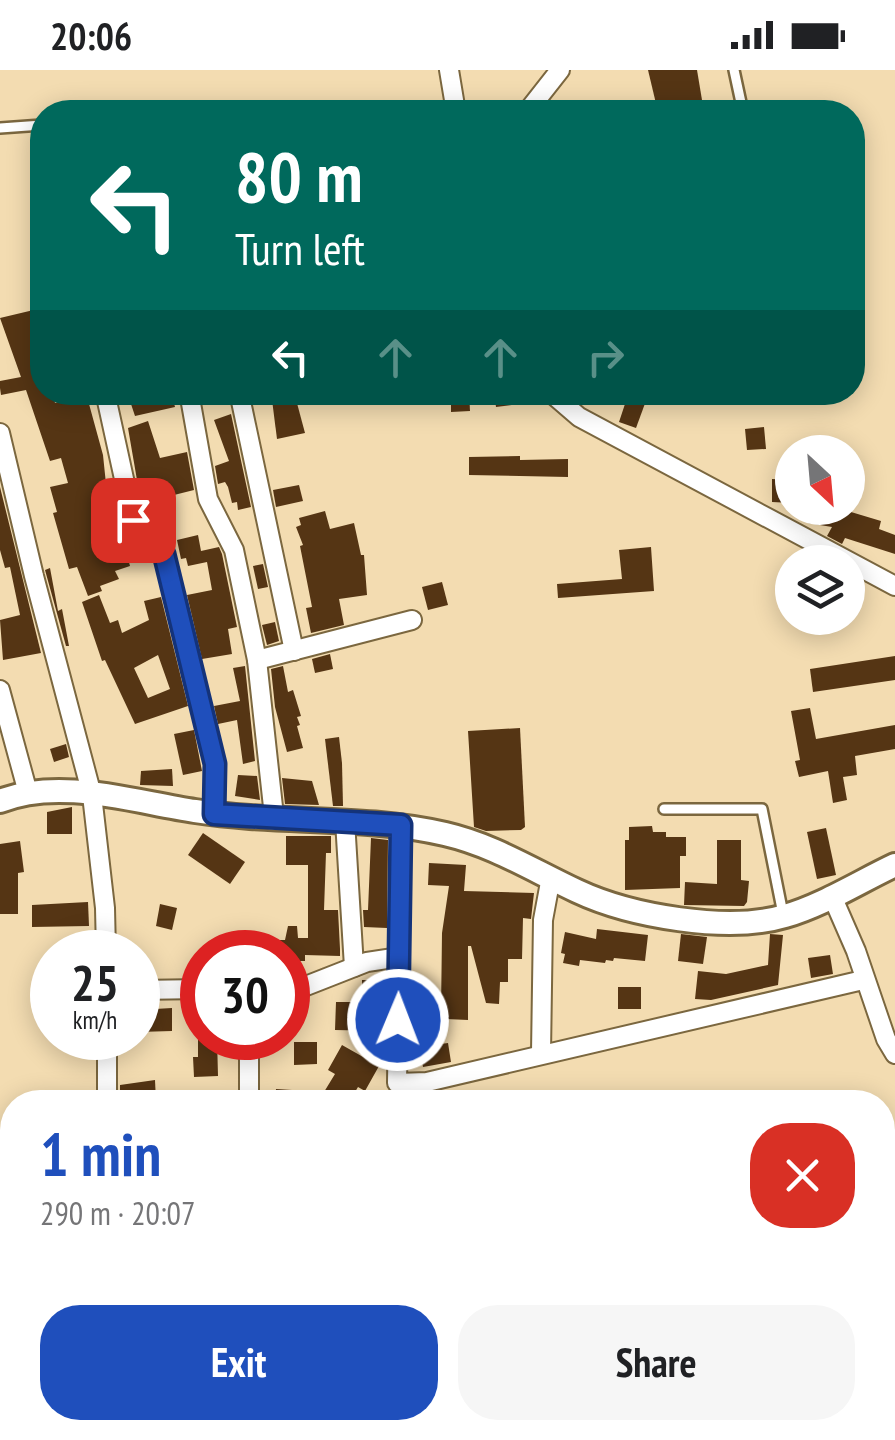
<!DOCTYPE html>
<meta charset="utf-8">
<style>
:root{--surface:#fff;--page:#f6f6f6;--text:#202124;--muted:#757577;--accent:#1f4fbc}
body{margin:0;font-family:"PT Sans Narrow",sans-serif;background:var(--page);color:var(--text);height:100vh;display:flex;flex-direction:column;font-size:38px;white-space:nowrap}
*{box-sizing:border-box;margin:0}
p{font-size:32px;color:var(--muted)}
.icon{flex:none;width:55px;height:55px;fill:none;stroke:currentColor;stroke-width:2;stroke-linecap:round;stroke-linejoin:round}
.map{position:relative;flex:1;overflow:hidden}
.details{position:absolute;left:0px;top:1020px;width:895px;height:350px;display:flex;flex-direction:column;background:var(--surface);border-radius:40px 40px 0 0;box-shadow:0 5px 25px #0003}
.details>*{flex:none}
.top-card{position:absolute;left:30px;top:30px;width:835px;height:305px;border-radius:40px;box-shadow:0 5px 25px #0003;background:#00695c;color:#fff;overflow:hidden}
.needle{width:65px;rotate:154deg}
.tools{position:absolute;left:775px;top:365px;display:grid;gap:20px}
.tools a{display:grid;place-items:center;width:90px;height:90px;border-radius:50%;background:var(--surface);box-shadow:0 5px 25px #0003;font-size:50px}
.speed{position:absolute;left:30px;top:860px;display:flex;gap:20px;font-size:50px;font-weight:700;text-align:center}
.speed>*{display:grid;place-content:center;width:130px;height:130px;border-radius:50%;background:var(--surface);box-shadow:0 5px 25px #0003;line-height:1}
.speed small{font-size:25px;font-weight:400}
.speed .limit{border:15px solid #d22;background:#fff;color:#111}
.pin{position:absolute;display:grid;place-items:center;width:85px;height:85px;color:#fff;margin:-42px;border-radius:20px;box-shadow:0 5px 15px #0006}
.me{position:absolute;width:110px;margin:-55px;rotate:1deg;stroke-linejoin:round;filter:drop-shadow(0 0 8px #0008)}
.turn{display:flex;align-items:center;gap:35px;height:210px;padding:0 40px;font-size:45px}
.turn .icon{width:130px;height:130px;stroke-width:2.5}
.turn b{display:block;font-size:70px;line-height:85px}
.lanes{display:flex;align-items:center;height:95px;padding:0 40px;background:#0003;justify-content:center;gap:50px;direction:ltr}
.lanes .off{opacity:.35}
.round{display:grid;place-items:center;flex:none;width:105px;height:105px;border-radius:40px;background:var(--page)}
.overview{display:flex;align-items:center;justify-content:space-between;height:170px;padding:0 40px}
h1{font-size:60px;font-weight:700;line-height:75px;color:var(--accent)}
.primary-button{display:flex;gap:20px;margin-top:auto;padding:20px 40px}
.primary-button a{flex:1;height:115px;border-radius:40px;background:var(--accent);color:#fff;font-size:40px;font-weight:700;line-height:115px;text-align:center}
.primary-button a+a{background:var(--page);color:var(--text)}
.status{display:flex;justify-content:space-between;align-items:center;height:70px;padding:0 50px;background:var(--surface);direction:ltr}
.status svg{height:28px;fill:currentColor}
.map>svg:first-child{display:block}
.building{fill:#553514;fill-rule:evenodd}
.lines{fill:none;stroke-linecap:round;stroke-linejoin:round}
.service-casing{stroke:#7b673f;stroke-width:14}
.minor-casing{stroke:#7b673f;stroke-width:22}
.tertiary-casing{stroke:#7b673f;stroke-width:28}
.service{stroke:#fff;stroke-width:9}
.minor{stroke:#fff;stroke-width:18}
.tertiary{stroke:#fff;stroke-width:22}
.route-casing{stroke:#14337a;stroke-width:25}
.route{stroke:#1f4fbc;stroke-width:18}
</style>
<div class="status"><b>20:06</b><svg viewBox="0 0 49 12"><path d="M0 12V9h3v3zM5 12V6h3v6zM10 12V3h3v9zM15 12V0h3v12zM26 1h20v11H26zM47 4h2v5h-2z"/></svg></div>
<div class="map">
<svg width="895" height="1370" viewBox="0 0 895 1370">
<rect width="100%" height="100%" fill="#f3dcb1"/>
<g class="building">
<polygon points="648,0 697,0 704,42 658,42"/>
<polygon points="42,238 42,322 53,322 55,333 86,323 103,385 106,414 99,416 106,451 113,449 120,478 125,477 130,496 115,501 119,509 100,516 102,521 88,526 77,497 69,499 53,443 57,442 50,417 68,413 61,388 50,391 26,320 1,325 0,318 0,311 21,307 0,248"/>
<polygon points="127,322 171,322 175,337 135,346"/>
<polygon points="271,322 294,322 305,363 277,369"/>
<polygon points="451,322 469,322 470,341 451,342"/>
<polygon points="494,322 518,322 519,334 496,337"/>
<polygon points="629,322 647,328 636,358 619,352"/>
<polygon points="231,344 251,437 238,440 237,432 232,433 228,417 225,412 218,414 215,396 229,391 214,350"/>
<polygon points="148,351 160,388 187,382 194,420 166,427 167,439 147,442 143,408 137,410 128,358"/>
<polygon points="764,357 766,379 747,380 745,359"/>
<polygon points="520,386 520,390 568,389 568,407 469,405 469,387"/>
<polygon points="772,409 792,410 792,433 772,432"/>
<polygon points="299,415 303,431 276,437 273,420"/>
<polygon points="0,417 41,583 3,590 0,550 20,545 10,497 5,498 0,480"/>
<polygon points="811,438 852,438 851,442 881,451 879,459 895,465 895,484 845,468 842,474 827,466 832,457 808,453"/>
<polygon points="325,441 330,459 354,453 361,485 364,485 367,525 339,529 344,555 311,563 306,538 312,537 300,476 303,475 296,457 301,455 299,448"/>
<polygon points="198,465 201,481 219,477 222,484 237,557 228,559 232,584 202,589 187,525 212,520 207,492 188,496 186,488 181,489 177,470"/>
<polygon points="651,477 654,521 558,528 557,514 622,509 619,480"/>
<polygon points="263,494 268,517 258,519 253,496"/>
<polygon points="50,498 58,541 62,539 69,576 66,576 45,500"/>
<polygon points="442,512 448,535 428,540 422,517"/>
<path d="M99,525L110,553L118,550L122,563L149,550L144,531L161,527L188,636L135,654L105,590L102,591L82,532ZM158,585L170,619L148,628L134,598Z"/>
<polygon points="275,552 279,571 267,575 262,555"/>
<polygon points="330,584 333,599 315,603 312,589"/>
<polygon points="895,586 895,610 813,622 810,599"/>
<polygon points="245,596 255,691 243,694 237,650 218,654 214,636 240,631 233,598"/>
<polygon points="283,596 288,622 293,620 301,646 297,647 300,655 297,656 303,678 287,682 275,637 271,599"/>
<polygon points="810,638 816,669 895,655 895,679 855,686 857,705 843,707 847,730 833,733 828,701 799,707 795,691 800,690 791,641"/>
<polygon points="520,658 525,757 521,760 486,761 474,757 468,661"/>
<polygon points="194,660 202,701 183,705 174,664"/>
<polygon points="339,667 342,693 343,736 333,736 325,669"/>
<polygon points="66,674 69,687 54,692 50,679"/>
<polygon points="172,699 173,716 140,715 141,701"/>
<polygon points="238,705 257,706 260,730 235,726"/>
<polygon points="282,708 312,711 319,735 285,734"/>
<polygon points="72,737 72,764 47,764 47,742"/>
<polygon points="652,756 653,762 666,762 666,767 686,767 686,786 680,786 680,818 625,820 625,770 629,770 629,757"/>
<polygon points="826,758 836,805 817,809 807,762"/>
<polygon points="203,763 245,792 230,814 188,785"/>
<polygon points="286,766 331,766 331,783 326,783 324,840 338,840 340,879 340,886 305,885 305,891 300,891 301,905 288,906 288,882 263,882 262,870 285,870 288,856 297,856 298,868 308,868 308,795 286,795"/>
<polygon points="371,768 388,770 387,858 364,857 363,840 368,840"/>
<polygon points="717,770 741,770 741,810 749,811 747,832 744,836 684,835 685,812 717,814"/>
<polygon points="20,771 24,802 18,803 18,844 0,844 0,774"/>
<polygon points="429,793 466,795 464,821 534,823 531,849 523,848 522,889 508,889 508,912 500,912 499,934 486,933 471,876 468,876 468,950 446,949 446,942 441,942 442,863 449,816 428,815"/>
<polygon points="88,832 89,856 32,857 32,835"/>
<polygon points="160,834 177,838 172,860 156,856"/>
<polygon points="597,859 648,865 645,891 614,888 613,891 606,890 605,893 580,890 579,896 563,893 565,884 561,883 565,862 596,869"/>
<polygon points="681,864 707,867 703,894 678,891"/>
<polygon points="770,864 783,865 778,915 711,930 695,929 698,901 726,904 768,895"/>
<polygon points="830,885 833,904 811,908 808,888"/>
<polygon points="362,910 386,910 385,961 335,960 336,932 362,932"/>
<rect x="618" y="917" width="23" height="22"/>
<polygon points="172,938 172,961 138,962 138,940"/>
<polygon points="198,968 217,968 218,1006 194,1007 193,987 198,987"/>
<polygon points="294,972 317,972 317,994 294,995"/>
<polygon points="448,973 451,992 423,997 419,977"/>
<polygon points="342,975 379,996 365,1021 358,1017 349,1032 275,1032 276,1019 324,1022 335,1004 328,1000"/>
<polygon points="155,1010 156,1032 120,1032 120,1015"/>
<polygon points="0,1099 6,1099 12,1131 12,1145 0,1147"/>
</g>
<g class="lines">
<defs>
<g id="service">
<polyline points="734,0 743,42"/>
<polyline points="0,58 42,55"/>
<polyline points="664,739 762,739 783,844"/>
<polyline points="0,1167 12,1167"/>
</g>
<g id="minor">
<polyline points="449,0 456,42"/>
<polyline points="527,42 560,0"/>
<polyline points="105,322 133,450 164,484 215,694 214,744"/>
<polyline points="189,322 208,429 234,480 257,590 274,746"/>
<polyline points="239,322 294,581"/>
<polyline points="550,322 579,347 895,516"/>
<polyline points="0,363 34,506 92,725 105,838 106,882"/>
<polyline points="257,590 412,550"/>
<polyline points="0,620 28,723"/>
<polyline points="345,751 354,897"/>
<polyline points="401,755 397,1013 427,1012 863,910"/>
<polyline points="832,826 856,881 886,969 895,984"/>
<polyline points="138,920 202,919"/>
<polyline points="288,923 367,892 400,887"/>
<polyline points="107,968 107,1032"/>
<polyline points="249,968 249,1032"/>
<polyline points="541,983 543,850 551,807"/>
</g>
<path id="tertiary" d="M0,731C60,707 134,732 195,741C278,754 362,745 445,764C493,775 532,800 577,821C630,846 728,863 785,846C823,835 859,812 895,795"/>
</defs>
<use href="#service" class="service-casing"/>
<use href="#minor" class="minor-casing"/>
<use href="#tertiary" class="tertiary-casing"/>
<use href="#service" class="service"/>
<use href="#minor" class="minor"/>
<use href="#tertiary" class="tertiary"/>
</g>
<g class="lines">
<defs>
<polyline id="route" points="133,450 164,484 215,694 214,744 401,755 398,950"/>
</defs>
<use href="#route" class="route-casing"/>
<use href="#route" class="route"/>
</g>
</svg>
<div class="tools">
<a><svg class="needle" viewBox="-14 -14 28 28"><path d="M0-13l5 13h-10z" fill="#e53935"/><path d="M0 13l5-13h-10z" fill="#757577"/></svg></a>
<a><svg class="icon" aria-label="layers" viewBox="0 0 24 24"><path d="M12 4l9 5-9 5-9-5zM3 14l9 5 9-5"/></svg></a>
</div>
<div class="speed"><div>25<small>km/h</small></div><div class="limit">30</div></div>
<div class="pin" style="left:133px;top:450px;background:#d93025"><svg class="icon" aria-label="arrive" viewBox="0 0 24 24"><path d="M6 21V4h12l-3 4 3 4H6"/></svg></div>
<svg class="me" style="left:398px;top:950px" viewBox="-20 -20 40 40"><circle r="17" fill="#1f4fbc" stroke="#fff" stroke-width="3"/><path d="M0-11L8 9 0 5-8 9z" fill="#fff"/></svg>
<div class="top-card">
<div class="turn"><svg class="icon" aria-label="left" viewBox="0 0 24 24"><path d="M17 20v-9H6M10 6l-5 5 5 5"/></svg><div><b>80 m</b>Turn left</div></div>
<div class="lanes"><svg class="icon" aria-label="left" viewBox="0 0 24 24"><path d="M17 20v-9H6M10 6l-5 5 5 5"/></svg><svg class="icon off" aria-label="ahead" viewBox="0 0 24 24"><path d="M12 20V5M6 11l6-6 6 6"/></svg><svg class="icon off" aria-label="ahead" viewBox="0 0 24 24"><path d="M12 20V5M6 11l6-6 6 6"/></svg><svg class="icon off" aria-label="right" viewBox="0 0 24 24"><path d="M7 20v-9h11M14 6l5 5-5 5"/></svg></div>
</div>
<section class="details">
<div class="overview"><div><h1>1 min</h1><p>290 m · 20:07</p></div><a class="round" style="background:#d93025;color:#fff"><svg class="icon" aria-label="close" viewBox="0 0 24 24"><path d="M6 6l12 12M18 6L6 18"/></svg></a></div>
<div class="primary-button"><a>Exit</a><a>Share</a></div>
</section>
</div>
